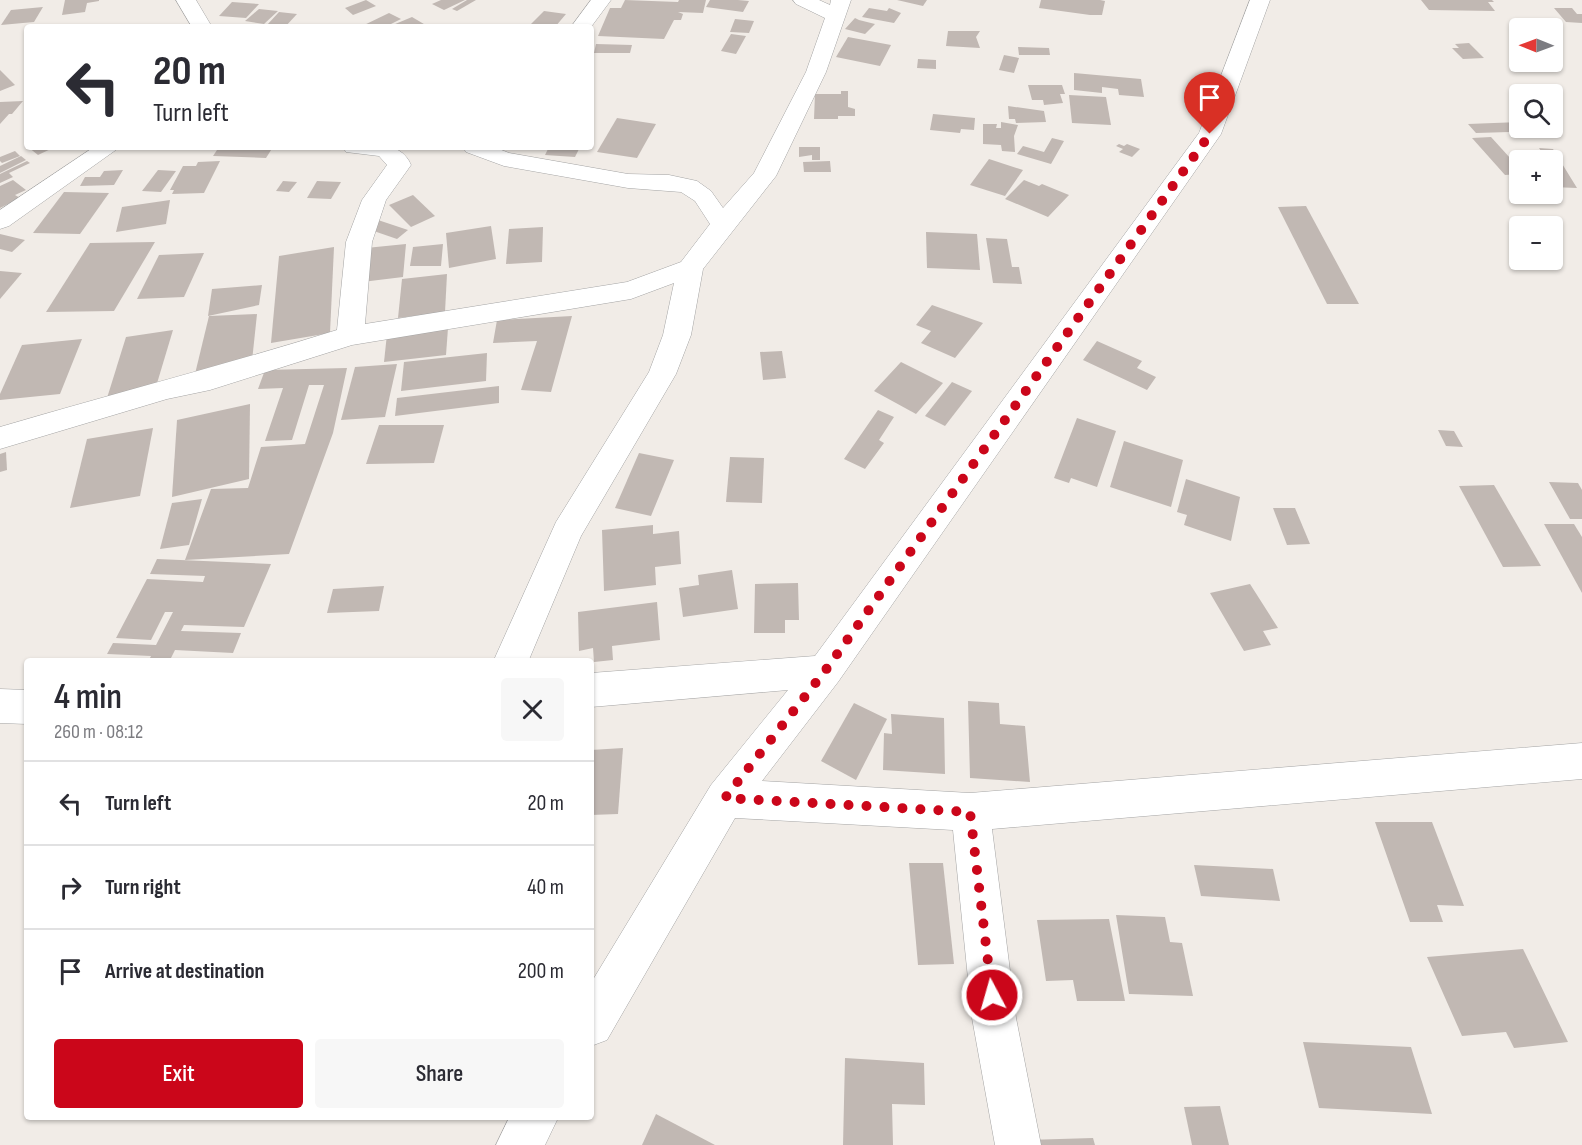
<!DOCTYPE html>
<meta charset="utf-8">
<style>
:root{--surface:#fff;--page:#f7f7f7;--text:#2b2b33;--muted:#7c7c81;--line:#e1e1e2;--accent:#cb061a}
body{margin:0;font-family:"Sofia Sans Condensed",sans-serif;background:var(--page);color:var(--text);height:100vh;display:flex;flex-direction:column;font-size:22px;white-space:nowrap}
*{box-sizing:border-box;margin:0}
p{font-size:20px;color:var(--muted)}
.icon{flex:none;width:33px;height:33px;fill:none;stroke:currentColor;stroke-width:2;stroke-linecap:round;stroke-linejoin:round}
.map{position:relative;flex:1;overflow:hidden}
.drawer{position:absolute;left:24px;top:658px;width:570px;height:462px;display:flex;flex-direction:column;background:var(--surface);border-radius:6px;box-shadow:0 2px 4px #0004}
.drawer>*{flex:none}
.guide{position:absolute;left:24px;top:24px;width:570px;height:126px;border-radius:6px;box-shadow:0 2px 4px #0004;background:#fff;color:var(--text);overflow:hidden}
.needle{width:39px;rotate:271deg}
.fabs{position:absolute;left:1509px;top:18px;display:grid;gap:12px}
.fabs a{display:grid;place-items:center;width:54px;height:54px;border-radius:6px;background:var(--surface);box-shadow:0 2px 4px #0004;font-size:30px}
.pin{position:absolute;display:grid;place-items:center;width:51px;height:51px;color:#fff;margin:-62px -26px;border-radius:50% 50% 50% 0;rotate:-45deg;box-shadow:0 0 6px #0007}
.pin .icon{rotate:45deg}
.me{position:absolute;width:66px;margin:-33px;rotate:354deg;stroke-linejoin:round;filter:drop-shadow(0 0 4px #0008)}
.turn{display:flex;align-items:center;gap:21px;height:126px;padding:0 30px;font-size:27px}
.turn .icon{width:78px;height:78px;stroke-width:2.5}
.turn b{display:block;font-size:42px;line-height:51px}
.round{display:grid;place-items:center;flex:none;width:63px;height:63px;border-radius:6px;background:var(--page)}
.overview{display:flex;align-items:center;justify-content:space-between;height:102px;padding:0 30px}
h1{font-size:36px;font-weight:600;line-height:45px}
.primary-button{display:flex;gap:12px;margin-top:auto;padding:12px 30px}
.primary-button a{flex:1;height:69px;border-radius:6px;background:var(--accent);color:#fff;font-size:24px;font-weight:600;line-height:69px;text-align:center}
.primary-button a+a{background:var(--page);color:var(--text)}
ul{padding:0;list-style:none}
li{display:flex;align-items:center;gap:18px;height:84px;padding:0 30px;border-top:2px solid var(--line)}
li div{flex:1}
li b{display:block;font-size:22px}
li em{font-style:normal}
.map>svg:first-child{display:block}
.building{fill:#c1b8b3}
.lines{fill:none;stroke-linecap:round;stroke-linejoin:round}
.minor-casing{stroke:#a4a4a4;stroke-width:1}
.minor{fill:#fff;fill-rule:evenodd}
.route{stroke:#cb061a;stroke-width:10;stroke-dasharray:0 18}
</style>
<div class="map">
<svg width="1582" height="1145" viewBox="0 0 1582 1145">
<rect width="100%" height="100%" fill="#f1ece7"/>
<g class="building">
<polygon points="65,0 99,0 99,1 87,3 85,12 62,15"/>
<polygon points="366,0 376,6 353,15 345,8"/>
<polygon points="441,0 465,0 444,10 432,4"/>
<polygon points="467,0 476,0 457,11 452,9"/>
<polygon points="625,0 678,2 679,0 706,0 703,13 678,12 683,14 681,20 674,20 664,39 598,36 610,8 621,8"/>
<polygon points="710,0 738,0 749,1 743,12 706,7"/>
<polygon points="897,0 927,0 923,6"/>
<polygon points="1041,0 1100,0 1105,1 1102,15 1090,15 1039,8"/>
<polygon points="1421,0 1492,0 1494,2 1488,2 1495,11 1429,10"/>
<polygon points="232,2 259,4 246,18 219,16"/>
<polygon points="43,7 34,22 1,25 11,10"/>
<polygon points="869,8 887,11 889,8 901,13 894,23 862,17"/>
<polygon points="1554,8 1572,8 1577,14 1582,14 1582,23 1566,22"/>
<polygon points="259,9 278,11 264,24 245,21"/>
<polygon points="544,11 566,14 555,27 531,24"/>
<polygon points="279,12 297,14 285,27 267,25"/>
<polygon points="389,13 401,19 385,27 360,27"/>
<polygon points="412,17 429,27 388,27"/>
<polygon points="855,18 859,20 875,24 865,34 845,29"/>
<polygon points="735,19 754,21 749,33 730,32"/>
<polygon points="948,31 980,31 976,37 980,48 946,46"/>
<polygon points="731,34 746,36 736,54 721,51"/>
<polygon points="848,37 891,45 880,66 836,57"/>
<polygon points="1469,43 1484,58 1463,59 1452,48 1459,48 1455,44"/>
<polygon points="596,44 632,45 630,53 594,53"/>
<polygon points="1018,47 1049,48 1050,55 1019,55"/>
<polygon points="1004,55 1019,58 1014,73 999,70"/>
<polygon points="918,59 936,60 936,69 917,68"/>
<polygon points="0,70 15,85 0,91"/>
<polygon points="1074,73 1141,79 1144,97 1119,95 1118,89 1102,87 1102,93 1074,90"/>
<polygon points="1028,85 1062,85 1065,94 1060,94 1063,103 1044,105 1043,100 1032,100"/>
<polygon points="841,91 848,91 848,107 855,109 855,116 838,116 838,119 814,119 815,94 841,94"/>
<polygon points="1069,95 1106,97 1111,125 1072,123"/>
<polygon points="23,101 12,114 9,114 0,124 0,102"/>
<polygon points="1008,106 1044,111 1046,122 1016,123 1015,119 1009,119"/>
<polygon points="933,114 975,118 974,130 961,129 960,133 930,130"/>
<polygon points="617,118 656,124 637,158 597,152"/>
<polygon points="1001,122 1018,125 1014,136 1015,152 1002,151 1001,145 983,144 983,124 997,124 996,128 1001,128"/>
<polygon points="1520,122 1520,128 1542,128 1545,131 1476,133 1468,124"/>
<polygon points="1491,137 1520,169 1520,174 1505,175 1472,138"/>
<polygon points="1052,138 1064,141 1051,164 1017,154 1023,146 1044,152"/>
<polygon points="1119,144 1124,146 1127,144 1140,149 1132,157 1119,152 1123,149 1116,146"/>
<polygon points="28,147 55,147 38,155"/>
<polygon points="219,147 273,147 266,158 213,156"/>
<polygon points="549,147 580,147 575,157 545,155"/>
<polygon points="799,147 820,147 820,160 812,160 812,155 799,157"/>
<polygon points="1539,148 1553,149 1577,188 1552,187 1552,160 1547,160"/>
<polygon points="15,151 20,156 2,163 0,161 0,157"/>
<polygon points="21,156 26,160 0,173 0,166"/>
<polygon points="989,159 1023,170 1005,196 970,185"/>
<polygon points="27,161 30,163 9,173 13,177 0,183 0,174"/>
<polygon points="220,161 204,193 172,194 174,190 170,190 183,166 196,166 198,162"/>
<polygon points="830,161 831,172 804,172 803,162"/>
<polygon points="123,170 114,185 80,186 85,177 100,177 104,171"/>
<polygon points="158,170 176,171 161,192 142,191"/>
<polygon points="13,180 26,190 15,195 20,198 0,208 0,186"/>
<polygon points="1024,180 1039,186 1042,184 1069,195 1048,217 1005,199"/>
<polygon points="283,181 297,182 289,192 276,191"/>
<polygon points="317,181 341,182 331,199 307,198"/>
<polygon points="64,192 109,193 80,234 33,233"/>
<polygon points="413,195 435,216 411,227 389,205"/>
<polygon points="170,200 166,224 116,232 122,207"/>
<polygon points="1306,206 1359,304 1327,304 1278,207"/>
<polygon points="375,219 408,230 397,239 365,228"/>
<polygon points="491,226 496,259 449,268 446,233"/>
<polygon points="543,227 542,262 506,264 509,229"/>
<polygon points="926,232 977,234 980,270 927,268"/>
<polygon points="0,234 25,240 12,252 0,249"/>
<polygon points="986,238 1007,239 1012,267 1019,267 1022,284 993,283"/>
<polygon points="155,242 114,311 46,312 90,243"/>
<polygon points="406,244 403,277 362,282 366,248"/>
<polygon points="443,244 441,266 410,266 413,247"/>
<polygon points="334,247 330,333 271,343 279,256"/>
<polygon points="204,253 184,297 137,299 159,255"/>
<polygon points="0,271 22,273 0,299"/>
<polygon points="447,274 445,312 398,318 402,279"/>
<polygon points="262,285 259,305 208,316 212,289"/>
<polygon points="932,305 983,323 955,358 921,343 931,331 916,325"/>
<polygon points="257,314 252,361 194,378 209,316"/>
<polygon points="572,316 551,392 521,390 537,341 493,343 497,320"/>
<polygon points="448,328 446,355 384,362 387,334"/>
<polygon points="173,330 155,390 107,398 126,337"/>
<polygon points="82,339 60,394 0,400 0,394 22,345"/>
<polygon points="1097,341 1142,361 1137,368 1156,377 1147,390 1083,360"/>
<polygon points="782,351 786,378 763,380 760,352"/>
<polygon points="487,353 486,381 401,391 404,362"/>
<polygon points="901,362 943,383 916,414 874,391"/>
<polygon points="397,364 385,417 341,420 355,367"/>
<polygon points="347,368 333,433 289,554 185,560 211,489 248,488 261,447 305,444 324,385 309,385 292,440 265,441 283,388 258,389 265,370"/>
<polygon points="952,382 972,391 945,426 925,416"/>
<polygon points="499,386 499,403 395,416 397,398"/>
<polygon points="250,404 249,479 172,497 177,420"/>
<polygon points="878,410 894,417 879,440 884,443 865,469 844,459"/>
<polygon points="1077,418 1116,431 1097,487 1071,478 1069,483 1054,478"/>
<polygon points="379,425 444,425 434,463 366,464"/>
<polygon points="153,428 140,496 70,508 87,439"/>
<polygon points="1438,430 1454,431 1463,447 1446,446"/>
<polygon points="1124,441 1183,460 1171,507 1110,487"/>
<polygon points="6,452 7,470 0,472 0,454"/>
<polygon points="639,453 674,460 651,516 615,508"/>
<polygon points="730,457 764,458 762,503 726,502"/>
<polygon points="1186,479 1240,497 1231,541 1184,525 1187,515 1177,512"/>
<polygon points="1549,482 1578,483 1582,490 1582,519 1570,519"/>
<polygon points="1494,485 1541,566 1503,567 1459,486"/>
<polygon points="202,499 189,545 160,549 172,503"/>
<polygon points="1273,508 1295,508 1310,544 1287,545"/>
<polygon points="1544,524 1574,524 1582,537 1582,593"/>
<polygon points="653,525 653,534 679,531 681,564 655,567 656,585 604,591 602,530"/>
<polygon points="157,559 271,564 244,627 184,625 181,631 241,633 233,653 175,650 171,658 220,662 148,662 151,656 107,654 113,643 156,645 173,612 165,612 151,640 116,638 147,579 203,582 205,576 150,574"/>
<polygon points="732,570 738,609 683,617 679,588 699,585 698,575"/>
<polygon points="798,583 799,620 785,620 785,633 754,633 755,584"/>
<polygon points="1250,584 1278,628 1263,631 1271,645 1244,651 1210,593"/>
<polygon points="384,586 379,611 327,613 333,589"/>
<polygon points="657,602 660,640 612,646 613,660 594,662 593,648 579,651 578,612"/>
<polygon points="968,701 999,703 1000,724 1025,726 1030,782 970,778"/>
<polygon points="854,703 887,719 856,780 821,761"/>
<polygon points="891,714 944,718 945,774 883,770 884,733 892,734"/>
<polygon points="623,748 618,814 591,815 591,750"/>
<polygon points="1375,822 1432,822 1464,906 1437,905 1443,922 1410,922"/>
<polygon points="909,863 943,863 954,964 918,965"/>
<polygon points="1194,865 1273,869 1280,901 1201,896"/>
<polygon points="1116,915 1165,917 1170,942 1182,943 1193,996 1129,994"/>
<polygon points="1109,919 1125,1001 1077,1001 1073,980 1046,981 1037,920"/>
<polygon points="1523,949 1568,1042 1514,1048 1506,1032 1462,1036 1427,957"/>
<polygon points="1303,1042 1411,1047 1432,1114 1319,1108"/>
<polygon points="845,1058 924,1063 925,1105 892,1104 893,1145 843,1145"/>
<polygon points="1220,1106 1229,1145 1192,1145 1184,1107"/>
<polygon points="656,1114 715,1145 642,1145"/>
<polygon points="1093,1138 1095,1145 1027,1145 1026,1140"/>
</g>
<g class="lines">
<defs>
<g id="minor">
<polygon points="176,0 196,0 212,27 192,27"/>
<polygon points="591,0 611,0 591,27 571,27"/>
<path d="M793,0H819L830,5L831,0H851L826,72L776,176L703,269L691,335L676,374L581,536L528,662H493L556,522L649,372L663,335L674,283L631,299L352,345L210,390L167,399L0,449V427C112,394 225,365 337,330L346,242L362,200L387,165L379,156L346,152L343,147C367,147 400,138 411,165L386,200L372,242L365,324L627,282L681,262L710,224L695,201L681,192L628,188L504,166L466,152L463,147H494L509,153L628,174L669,175L697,181L711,191L723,208L754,173L806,72L825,18L796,4Z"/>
<polygon points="1250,0 1270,0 1221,134 838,682 762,781 970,793 1582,743 1582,779 992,829 1016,1018 1041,1145 995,1145 972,1018 953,830 735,818 607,1040 591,1046 591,983 711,785 788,690 591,707 591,673 815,656 1199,133"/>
<polygon points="94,147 120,147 9,226 0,229 0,210"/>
<polygon points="0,689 27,690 27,724 0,723"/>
<polygon points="509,1118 558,1118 545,1145 496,1145"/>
</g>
</defs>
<use href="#minor" class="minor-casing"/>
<use href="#minor" class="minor"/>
</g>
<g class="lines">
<polyline class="route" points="992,995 970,812 725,798 825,671 1210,134"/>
</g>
</svg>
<div class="fabs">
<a><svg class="needle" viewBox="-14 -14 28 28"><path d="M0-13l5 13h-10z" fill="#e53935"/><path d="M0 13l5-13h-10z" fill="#7c7c81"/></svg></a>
<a><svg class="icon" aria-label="search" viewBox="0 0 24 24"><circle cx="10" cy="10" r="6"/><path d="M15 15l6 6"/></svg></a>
<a>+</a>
<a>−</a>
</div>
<div class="pin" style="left:1210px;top:134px;background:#d93025"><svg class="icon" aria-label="arrive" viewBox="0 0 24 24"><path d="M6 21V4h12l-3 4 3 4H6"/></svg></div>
<svg class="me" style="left:992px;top:995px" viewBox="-20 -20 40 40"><circle r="17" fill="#cb061a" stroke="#fff" stroke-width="3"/><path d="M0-11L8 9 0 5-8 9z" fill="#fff"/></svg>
<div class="guide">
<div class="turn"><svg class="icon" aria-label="left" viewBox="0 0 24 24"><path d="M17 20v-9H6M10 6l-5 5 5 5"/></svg><div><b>20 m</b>Turn left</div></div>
</div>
<section class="drawer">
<div class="overview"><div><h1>4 min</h1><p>260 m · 08:12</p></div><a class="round"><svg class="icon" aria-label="close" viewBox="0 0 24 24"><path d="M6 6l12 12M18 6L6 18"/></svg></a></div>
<ul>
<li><svg class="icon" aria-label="left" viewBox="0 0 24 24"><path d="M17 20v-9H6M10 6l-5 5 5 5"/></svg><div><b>Turn left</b></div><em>20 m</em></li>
<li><svg class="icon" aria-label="right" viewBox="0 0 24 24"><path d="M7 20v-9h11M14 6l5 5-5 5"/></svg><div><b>Turn right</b></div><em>40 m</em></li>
<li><svg class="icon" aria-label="arrive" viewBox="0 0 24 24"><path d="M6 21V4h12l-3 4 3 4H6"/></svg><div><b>Arrive at destination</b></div><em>200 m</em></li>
</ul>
<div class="primary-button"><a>Exit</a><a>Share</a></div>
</section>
</div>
